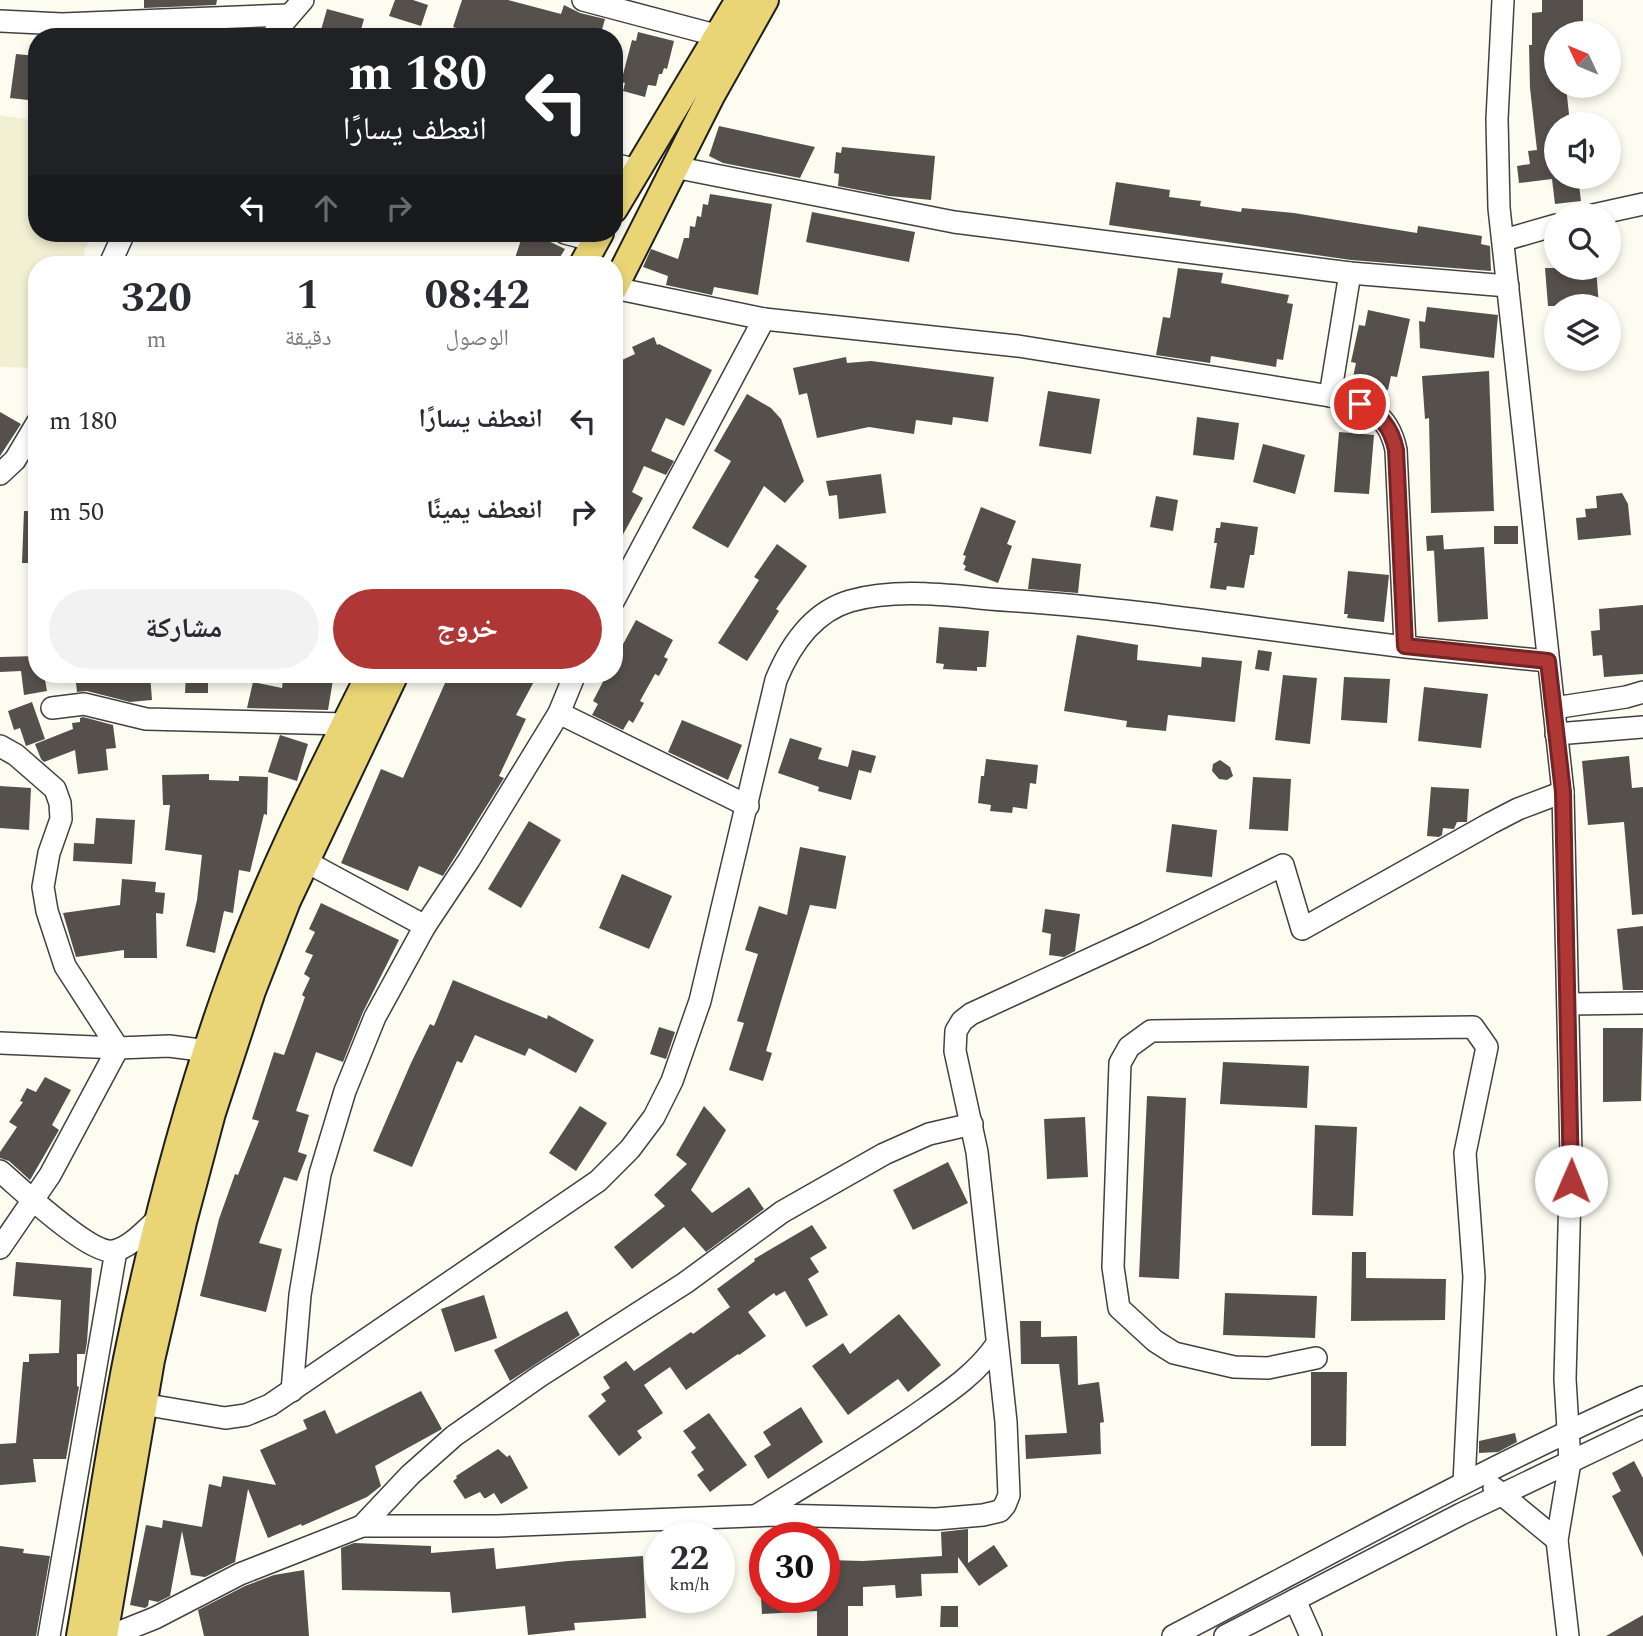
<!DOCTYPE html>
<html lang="ar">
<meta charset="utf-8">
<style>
:root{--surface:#fff;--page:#f2f2f3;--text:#2b2b33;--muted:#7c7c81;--accent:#af3735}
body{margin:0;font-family:Spectral,"Noto Naskh Arabic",serif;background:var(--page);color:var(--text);direction:rtl;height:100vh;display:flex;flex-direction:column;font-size:26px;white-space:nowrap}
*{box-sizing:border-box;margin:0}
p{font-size:23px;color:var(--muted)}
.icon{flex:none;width:38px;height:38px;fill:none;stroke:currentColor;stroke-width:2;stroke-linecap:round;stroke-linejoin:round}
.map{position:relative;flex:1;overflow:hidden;direction:ltr}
.sheet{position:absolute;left:28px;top:256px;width:595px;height:427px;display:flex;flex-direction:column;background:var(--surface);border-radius:28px;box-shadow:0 4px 10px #0003;direction:rtl}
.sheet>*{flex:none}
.hud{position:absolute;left:28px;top:28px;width:595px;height:214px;border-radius:28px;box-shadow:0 4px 10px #0003;direction:rtl;background:#202124;color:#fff;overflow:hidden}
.needle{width:46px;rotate:314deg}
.buttons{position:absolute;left:1544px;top:21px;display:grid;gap:14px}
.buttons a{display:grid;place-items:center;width:77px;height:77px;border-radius:50%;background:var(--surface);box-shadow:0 4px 10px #0003;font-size:35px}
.speed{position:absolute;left:644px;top:1522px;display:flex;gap:14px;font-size:35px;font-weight:700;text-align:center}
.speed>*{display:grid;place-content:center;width:91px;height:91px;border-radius:50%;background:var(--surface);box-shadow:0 4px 10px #0003;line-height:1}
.speed small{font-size:18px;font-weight:400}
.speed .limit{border:10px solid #d22;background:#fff;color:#111}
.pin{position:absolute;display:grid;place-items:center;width:60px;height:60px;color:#fff;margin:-30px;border:4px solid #fff;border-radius:50%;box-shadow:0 2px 7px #0007}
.me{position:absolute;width:77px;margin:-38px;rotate:1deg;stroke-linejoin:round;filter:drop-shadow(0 0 5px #0008)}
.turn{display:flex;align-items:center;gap:24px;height:147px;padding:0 21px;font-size:32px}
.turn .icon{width:91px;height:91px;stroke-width:2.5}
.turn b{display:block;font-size:49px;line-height:60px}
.lanes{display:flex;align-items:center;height:66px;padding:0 21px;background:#0003;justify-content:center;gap:35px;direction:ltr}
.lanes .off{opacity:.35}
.eta{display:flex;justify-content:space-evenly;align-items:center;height:119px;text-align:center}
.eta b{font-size:42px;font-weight:700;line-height:49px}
.cta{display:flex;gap:14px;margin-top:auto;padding:14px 21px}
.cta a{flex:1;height:80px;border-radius:42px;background:var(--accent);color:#fff;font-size:28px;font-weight:700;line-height:80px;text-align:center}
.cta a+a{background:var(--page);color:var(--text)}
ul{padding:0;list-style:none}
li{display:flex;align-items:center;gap:21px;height:91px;padding:0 21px}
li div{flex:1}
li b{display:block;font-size:26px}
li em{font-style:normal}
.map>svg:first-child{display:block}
.farmland{fill:#f1f0d3}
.building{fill:#56504c}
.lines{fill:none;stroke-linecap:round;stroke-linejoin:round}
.minor-casing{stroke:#414141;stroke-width:24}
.major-casing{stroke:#1f1f1f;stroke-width:30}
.minor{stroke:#fff;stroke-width:21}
.major{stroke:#e9d575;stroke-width:26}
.route-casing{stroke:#722422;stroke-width:18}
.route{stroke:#af3735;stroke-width:12}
</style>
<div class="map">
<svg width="1643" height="1636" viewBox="0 0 1643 1636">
<rect width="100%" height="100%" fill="#fdfcf1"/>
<polygon class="farmland" points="0,115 37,121 37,233 93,233 85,249 83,264 37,264 37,368 0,367"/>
<g class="building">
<polygon points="144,0 217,0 216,5 144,8"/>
<polygon points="395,0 413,0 428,5 421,26 389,16"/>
<polygon points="462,0 508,0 561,14 564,5 580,13 605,19 600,37 484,37 453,27"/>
<polygon points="1542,0 1583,0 1583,32 1556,33 1556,86 1566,86 1570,124 1556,124 1556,177 1578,177 1581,201 1555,204 1552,179 1519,183 1517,166 1530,164 1528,151 1537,150 1530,88 1529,45 1532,45 1532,13 1542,12"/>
<polygon points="327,9 364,19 359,37 319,37"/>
<polygon points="215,31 215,37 144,37 144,34"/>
<polygon points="638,32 674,41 667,69 664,68 662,74 659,74 656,86 648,85 645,97 623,91 625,83 621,82 632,40 636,41"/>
<polygon points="16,54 37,56 37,101 10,98"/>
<polygon points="719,126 815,147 800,178 723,163 709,156"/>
<polygon points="842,147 935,156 931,200 889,196 838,186 839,174 834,173 836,152 841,153"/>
<polygon points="1116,182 1170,190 1169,197 1201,201 1200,206 1241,212 1242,208 1294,213 1417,233 1418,226 1482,236 1481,244 1490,246 1491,271 1351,260 1109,225"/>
<polygon points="710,194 772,204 758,295 714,287 712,295 666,285 668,276 643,267 651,249 678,259 684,238 689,238 690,226 695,227 697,216 701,217 703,204 708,205"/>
<polygon points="812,212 915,232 909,262 806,242"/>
<polygon points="523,234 542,238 565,249 556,264 513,264"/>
<polygon points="1178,268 1223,273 1221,283 1289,295 1287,303 1293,304 1283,360 1277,359 1276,367 1211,356 1210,363 1156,355 1163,317 1170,318"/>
<polygon points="1545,268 1596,268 1599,306 1548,306"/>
<polygon points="1427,307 1498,315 1494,358 1420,348 1419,321 1425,322"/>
<polygon points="1368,310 1410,319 1397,377 1391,376 1388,390 1352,382 1356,363 1351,362 1359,325 1365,326"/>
<polygon points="654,337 657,345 659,344 712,370 684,426 666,418 651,451 674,461 666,475 644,466 632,492 643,498 614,551 614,374 622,360 635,354 632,347"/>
<polygon points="846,357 847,363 871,361 994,377 988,422 953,417 952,425 916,420 914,434 869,427 817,438 807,393 799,395 793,368"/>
<polygon points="1489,371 1494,511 1431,513 1429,418 1425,419 1422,376"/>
<polygon points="1048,391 1100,399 1091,454 1039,446"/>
<polygon points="747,394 771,408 781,419 804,481 785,503 764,486 728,548 692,528 731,461 714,451"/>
<polygon points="0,412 21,424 0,456"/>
<polygon points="1197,417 1239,423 1234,460 1193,455"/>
<polygon points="1339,432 1374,435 1369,494 1334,492"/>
<polygon points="1263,444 1305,455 1295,494 1253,482"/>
<polygon points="881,474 886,513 839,519 837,495 829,496 826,481"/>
<polygon points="1622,493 1628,504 1631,535 1578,540 1576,518 1586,517 1585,509 1597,508 1596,496"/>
<polygon points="1156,496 1178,500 1173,531 1150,527"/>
<polygon points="981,507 1016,521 1007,544 1012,546 998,583 964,570 966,566 963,564 966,556 963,555"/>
<polygon points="24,511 37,511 37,563 22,563"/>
<polygon points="1221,522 1258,527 1254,555 1250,555 1244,588 1227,586 1226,590 1210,588 1217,543 1214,543 1216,528 1220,528"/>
<rect x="1494" y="526" width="24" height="18"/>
<polygon points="1443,535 1444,550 1427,551 1426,536"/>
<polygon points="777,544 807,566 776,609 779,611 747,661 718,643 759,580 754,577"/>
<polygon points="1484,547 1488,619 1438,622 1434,550"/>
<polygon points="1032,558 1081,564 1078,593 1028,589"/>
<polygon points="1348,571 1389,575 1384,622 1347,618 1348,614 1344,614"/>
<polygon points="1643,605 1643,674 1604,677 1602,655 1593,656 1591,631 1600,630 1599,609"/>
<polygon points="636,620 673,640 664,657 668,659 659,676 655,674 640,701 644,703 633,723 629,720 623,730 592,715 598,704 593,701 607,674 614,674 614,661"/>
<polygon points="939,627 989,631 986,667 977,667 977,671 943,669 944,664 936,663"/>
<polygon points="1077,635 1138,645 1137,660 1201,667 1202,657 1242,661 1235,722 1168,715 1166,731 1126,727 1127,721 1064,711"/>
<polygon points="1258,650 1272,652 1269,671 1255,669"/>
<polygon points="37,656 37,674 44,674 47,691 24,695 21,671 0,672 0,657"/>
<polygon points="75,674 150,674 152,700 130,702 87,691 77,692"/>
<polygon points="186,674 208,674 208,693 185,693"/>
<polygon points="298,674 334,674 328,710 247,708 253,682 282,688 283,679 296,682"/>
<polygon points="449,674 538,674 516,715 526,719 499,776 504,778 443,876 419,866 408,891 341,863 381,769 403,778"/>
<polygon points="1283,675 1317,678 1310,744 1275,740"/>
<polygon points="1344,677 1390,679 1387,723 1341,720"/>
<polygon points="1424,687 1488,694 1481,748 1418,741"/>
<polygon points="32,702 45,739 26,746 20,728 14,730 8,711"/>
<polygon points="83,717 113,725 116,748 106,749 108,770 78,774 75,750 44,762 41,759 35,744 73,729 72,723 80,722 80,718"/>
<polygon points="682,720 742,745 728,780 668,752"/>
<polygon points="280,735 308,744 297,781 268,772"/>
<polygon points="790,738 822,748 818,759 848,767 852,750 876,756 871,773 859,770 851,800 818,791 819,787 778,773"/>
<polygon points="1629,756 1632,788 1643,787 1643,914 1632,915 1624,822 1588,825 1582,761"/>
<polygon points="986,759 1038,765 1036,784 1030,783 1027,809 1013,807 1012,813 990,811 991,805 978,803 981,776 984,776"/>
<polygon points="1220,760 1230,767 1233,776 1227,780 1219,779 1212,771 1213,764"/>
<polygon points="209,774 209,780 239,781 239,776 268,777 267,815 264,814 250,872 239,870 233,913 224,911 215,953 186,946 197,900 202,855 165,850 170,805 163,805 162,775"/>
<polygon points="1253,777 1291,779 1288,831 1249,829"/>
<polygon points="0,786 31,788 29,830 0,828"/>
<polygon points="1431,787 1469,789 1467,822 1457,822 1454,829 1443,828 1442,835 1439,837 1427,836"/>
<polygon points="96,818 135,820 132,864 73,861 74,843 94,844"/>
<polygon points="529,821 561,840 521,908 488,889"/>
<polygon points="1172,824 1217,830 1212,877 1166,872"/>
<polygon points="800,847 846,856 836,909 810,905 766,1051 772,1053 763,1081 729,1070 744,1023 737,1021 758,954 745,950 759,906 787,915"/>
<polygon points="622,874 672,896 649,949 599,928"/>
<polygon points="122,879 156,882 155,892 165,893 163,914 156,913 157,958 124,958 124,950 76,957 63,913 120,905"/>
<polygon points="321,903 399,940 363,1012 343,1062 316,1052 296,1111 309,1115 298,1152 307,1155 297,1181 284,1177 259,1243 282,1249 266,1312 200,1296 219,1219 235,1174 238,1175 259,1121 252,1119 274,1052 284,1055 305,997 302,995 310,978 304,974 313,955 305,952 315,932 309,929"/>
<polygon points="1045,909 1080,914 1075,951 1064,957 1049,955 1051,934 1042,932"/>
<polygon points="1643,926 1643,990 1623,990 1617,929"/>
<polygon points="453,980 547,1019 548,1015 594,1040 576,1073 529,1048 525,1056 475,1035 462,1063 457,1061 412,1167 373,1151 411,1063 430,1024 434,1026"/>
<polygon points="659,1027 675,1032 666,1059 650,1054"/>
<polygon points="1603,1028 1643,1028 1641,1101 1603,1102"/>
<polygon points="1223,1062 1309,1066 1307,1108 1220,1104"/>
<polygon points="45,1077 71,1090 52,1125 59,1130 30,1180 9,1161 0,1158 0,1152 17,1127 9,1122 23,1102 20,1101 27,1088 36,1092"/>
<polygon points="1147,1096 1186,1098 1179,1279 1139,1277"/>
<polygon points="580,1106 607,1123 576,1171 549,1153"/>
<polygon points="704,1106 726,1130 691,1190 712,1213 749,1187 764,1209 706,1252 684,1227 632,1269 614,1247 665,1206 654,1195 687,1164 676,1155"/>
<polygon points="1085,1117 1088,1177 1047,1179 1044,1119"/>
<polygon points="1315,1125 1357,1127 1353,1216 1312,1215"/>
<polygon points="948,1162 968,1203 913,1230 893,1190"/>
<polygon points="812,1225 827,1248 810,1258 819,1272 808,1279 828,1315 806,1327 785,1291 776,1296 774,1293 748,1312 766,1336 739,1355 738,1354 686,1390 670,1367 644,1385 663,1413 637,1431 642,1438 619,1456 588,1416 606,1401 601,1394 610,1388 603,1377 626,1361 634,1371 691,1332 693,1334 730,1307 717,1289 755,1261 754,1259"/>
<polygon points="1352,1252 1366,1252 1366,1278 1446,1279 1445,1320 1351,1321"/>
<polygon points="16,1262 92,1268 87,1342 85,1354 77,1354 77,1386 79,1387 66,1459 33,1459 36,1482 0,1485 0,1444 16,1443 23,1362 29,1362 29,1354 59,1353 61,1300 13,1296"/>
<polygon points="1225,1293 1317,1296 1315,1338 1223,1335"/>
<polygon points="484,1295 497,1338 455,1352 441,1309"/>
<polygon points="567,1311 580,1335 510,1381 494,1350"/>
<polygon points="899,1314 941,1365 908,1392 898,1379 848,1415 812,1366 843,1343 850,1354"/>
<polygon points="1020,1321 1041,1321 1041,1337 1077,1336 1078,1385 1099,1382 1104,1422 1100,1423 1101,1454 1026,1459 1025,1435 1067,1433 1059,1364 1021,1364"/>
<polygon points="1311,1372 1347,1372 1346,1446 1311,1446"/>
<polygon points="421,1391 442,1429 375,1466 381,1486 367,1497 302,1526 301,1524 268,1538 248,1489 235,1562 205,1577 191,1575 182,1531 170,1596 158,1602 149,1600 148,1606 145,1608 130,1605 146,1525 162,1528 163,1520 202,1527 209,1484 221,1487 223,1476 276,1485 260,1450 307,1429 303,1420 325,1410 336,1434"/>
<polygon points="801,1407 823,1442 768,1479 754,1456 771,1445 763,1432"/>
<polygon points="709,1413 747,1465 710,1492 697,1475 704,1470 691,1452 696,1448 683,1431"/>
<polygon points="1515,1433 1517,1442 1498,1452 1479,1453 1479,1441"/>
<polygon points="498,1449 507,1457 510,1455 528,1488 501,1504 494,1493 486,1498 484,1498 480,1492 465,1499 453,1481 457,1478 456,1476"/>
<polygon points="1634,1461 1643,1478 1643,1557 1612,1496 1621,1491 1612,1473"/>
<polygon points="968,1529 968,1563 994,1545 1008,1566 979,1586 958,1557 958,1573 921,1574 922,1596 896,1598 895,1585 863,1587 863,1606 848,1606 848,1636 817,1636 817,1611 762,1614 761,1598 827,1598 827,1560 863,1561 942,1556 941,1532"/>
<polygon points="354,1543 431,1546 431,1553 494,1548 496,1569 568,1561 643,1556 646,1618 574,1623 575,1630 528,1635 525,1606 452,1613 450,1592 342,1590 341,1548"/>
<polygon points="0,1546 24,1549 23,1553 50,1556 36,1636 0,1636"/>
<polygon points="304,1570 309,1636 204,1636 198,1610 245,1586 274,1575"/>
<polygon points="941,1606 958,1606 958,1627 940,1627"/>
<polygon points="1643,1615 1643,1636 1606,1636"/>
</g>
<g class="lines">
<defs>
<g id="minor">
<polyline points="583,0 719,36"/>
<polyline points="1503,0 1497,119 1499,208 1563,792 1571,1154 1565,1379 1570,1462 1557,1540 1568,1636"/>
<polyline points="0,21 62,24 288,15"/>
<polyline points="271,37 303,0"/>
<polyline points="614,164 637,170"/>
<polyline points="674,167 954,222 1350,273 1508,286"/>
<polyline points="1593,215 1643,204"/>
<polyline points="565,233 595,241"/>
<polyline points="1504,240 1556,225"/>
<polyline points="110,264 124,233"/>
<path d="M614,288L764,319L1018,346L1330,396C1365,405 1388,411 1396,450L1405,646"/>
<polyline points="1330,396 1350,273"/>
<polyline points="0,474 15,460 37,423"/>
<polyline points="614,600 764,319"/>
<polyline points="52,708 84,704 146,719 345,724"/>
<polyline points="1554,708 1626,697 1643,692"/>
<polyline points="559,713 748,806"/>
<polyline points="1556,734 1643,727"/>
<polyline points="0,746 16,755 55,789 60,803 61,819 49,853 43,887 47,911 65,966 118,1048"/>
<polyline points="305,861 425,926"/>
<polyline points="1569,1004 1643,1003"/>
<polyline points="0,1043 118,1048 169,1046 208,1051"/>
<path d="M0,1171C20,1188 89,1254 113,1251C131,1248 148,1227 161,1216"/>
<polyline points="0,1248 50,1175 118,1048"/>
<polyline points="1316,1358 1268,1368 1234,1367 1174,1353 1155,1341 1119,1308 1113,1267 1120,1063 1129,1047 1151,1031 1473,1027 1487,1047 1465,1153 1474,1277 1464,1483"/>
<polyline points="292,1391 300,1295 320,1174 345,1091 375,1017 425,926 469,860 559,713 575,674"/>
<path d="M142,1404L225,1418L246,1415L270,1405L598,1181L630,1149L654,1117L672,1081L700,1001L776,680C790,646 813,612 850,601C904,586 963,598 1018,601C1148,610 1277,632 1406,647C1453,652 1501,656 1548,661"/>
<polyline points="1494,1488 1557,1540"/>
<path d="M759,1514C810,1482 863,1451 913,1417C944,1395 975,1376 997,1344"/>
<polyline points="362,1526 410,1475 454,1436 540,1376 685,1283 782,1212 884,1154 929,1134 972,1124"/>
<polyline points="1295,1600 1311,1636"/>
<polyline points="49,1636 116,1251"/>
<polyline points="110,1636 155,1618 240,1574 362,1526 497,1526 774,1515 936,1519 983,1515 1000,1511 1005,1505 1009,1495 1006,1422 977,1152 955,1051 956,1031 962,1021 971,1014 1146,933 1283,865 1302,929 1491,823 1518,809 1563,792"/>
<path d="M1173,1636C1329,1555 1482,1469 1643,1397"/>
<polyline points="1225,1636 1461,1514 1643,1427"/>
</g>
<g id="major">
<polyline points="614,209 739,0"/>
<polyline points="583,264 600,233"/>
<polyline points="614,288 711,96 765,0"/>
<path d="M80,1636C96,1544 109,1451 127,1359C153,1232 186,1104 230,982C268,876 320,774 370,674"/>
<polyline points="104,1636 151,1360 183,1222 212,1113 252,991 287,901 395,674"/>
</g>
</defs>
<use href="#minor" class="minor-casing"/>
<use href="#major" class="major-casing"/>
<use href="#minor" class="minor"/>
<use href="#major" class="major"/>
</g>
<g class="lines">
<defs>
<path id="route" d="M1360,404C1380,415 1391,426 1396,450L1405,646L1548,661L1563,792L1571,1181"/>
</defs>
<use href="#route" class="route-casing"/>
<use href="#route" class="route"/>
</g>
</svg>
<div class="buttons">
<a><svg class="needle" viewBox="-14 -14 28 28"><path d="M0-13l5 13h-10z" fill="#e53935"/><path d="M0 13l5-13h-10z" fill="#7c7c81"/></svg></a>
<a><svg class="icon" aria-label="sound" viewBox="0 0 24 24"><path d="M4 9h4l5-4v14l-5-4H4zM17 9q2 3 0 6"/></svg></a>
<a><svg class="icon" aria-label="search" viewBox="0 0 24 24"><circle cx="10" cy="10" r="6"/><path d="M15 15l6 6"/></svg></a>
<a><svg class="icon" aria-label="layers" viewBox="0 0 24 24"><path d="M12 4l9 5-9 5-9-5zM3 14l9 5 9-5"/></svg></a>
</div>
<div class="speed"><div>22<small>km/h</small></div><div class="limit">30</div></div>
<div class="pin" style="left:1360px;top:404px;background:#d93025"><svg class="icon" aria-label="arrive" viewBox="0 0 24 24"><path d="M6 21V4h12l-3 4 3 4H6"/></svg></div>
<svg class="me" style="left:1571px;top:1181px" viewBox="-20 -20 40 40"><circle r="19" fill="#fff"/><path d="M0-13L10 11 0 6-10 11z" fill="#af3735"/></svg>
<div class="hud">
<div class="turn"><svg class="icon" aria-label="left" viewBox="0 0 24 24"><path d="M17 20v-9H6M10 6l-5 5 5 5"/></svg><div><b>180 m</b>انعطف يسارًا</div></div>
<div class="lanes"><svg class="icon" aria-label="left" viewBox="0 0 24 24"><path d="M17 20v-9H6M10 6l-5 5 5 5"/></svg><svg class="icon off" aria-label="ahead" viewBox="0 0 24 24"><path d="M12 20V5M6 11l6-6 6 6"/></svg><svg class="icon off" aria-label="right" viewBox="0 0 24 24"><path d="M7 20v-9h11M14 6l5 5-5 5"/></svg></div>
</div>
<section class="sheet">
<div class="eta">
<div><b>08:42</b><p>الوصول</p></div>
<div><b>1</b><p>دقيقة</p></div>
<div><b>320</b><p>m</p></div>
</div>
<ul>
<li><svg class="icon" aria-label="left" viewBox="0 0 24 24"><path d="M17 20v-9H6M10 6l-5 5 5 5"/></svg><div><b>انعطف يسارًا</b></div><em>180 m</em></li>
<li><svg class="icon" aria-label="right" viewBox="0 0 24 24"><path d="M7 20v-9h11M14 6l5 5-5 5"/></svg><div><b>انعطف يمينًا</b></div><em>50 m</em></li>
</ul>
<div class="cta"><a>خروج</a><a>مشاركة</a></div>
</section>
</div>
